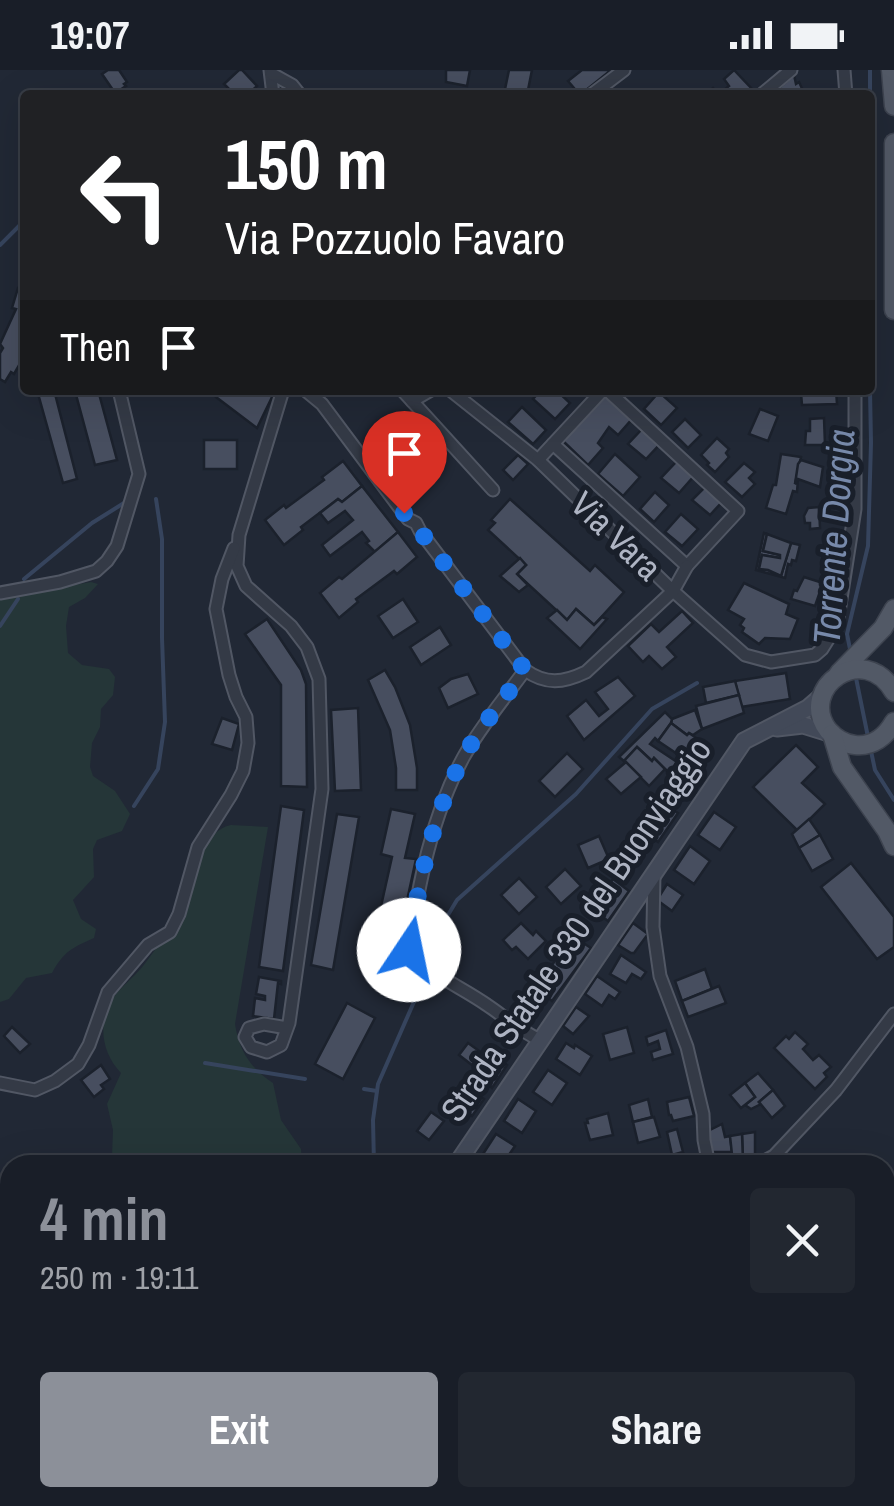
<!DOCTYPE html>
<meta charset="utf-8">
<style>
:root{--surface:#191e28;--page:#222730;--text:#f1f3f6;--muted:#9fa2a8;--line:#373c45;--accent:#8c9099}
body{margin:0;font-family:"Archivo Narrow",sans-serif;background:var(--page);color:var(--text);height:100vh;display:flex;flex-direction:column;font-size:38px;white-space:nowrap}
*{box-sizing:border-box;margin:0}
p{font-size:32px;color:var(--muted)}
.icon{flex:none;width:55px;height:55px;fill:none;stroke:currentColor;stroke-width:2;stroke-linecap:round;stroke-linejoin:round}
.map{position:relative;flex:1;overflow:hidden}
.drawer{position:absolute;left:0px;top:1085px;width:895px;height:352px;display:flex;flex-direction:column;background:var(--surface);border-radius:30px 30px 0 0;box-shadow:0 10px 40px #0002,0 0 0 2px var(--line)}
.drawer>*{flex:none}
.banner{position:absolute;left:20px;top:20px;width:855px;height:305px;border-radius:10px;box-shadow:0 10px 40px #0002,0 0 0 2px var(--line);background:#202124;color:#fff;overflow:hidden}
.pin{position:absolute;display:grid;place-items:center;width:85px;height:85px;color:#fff;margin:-102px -42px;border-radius:50% 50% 50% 0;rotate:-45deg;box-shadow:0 0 10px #0007}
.pin .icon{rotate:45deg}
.me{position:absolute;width:110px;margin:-55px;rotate:11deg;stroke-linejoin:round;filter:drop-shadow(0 0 8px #0008)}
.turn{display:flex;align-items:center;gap:35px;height:210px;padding:0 40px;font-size:45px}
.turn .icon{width:130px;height:130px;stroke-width:2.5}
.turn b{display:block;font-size:70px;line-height:85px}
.then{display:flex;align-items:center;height:95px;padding:0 40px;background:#0003;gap:20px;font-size:38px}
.round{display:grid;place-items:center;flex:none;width:105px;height:105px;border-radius:10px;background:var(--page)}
.summary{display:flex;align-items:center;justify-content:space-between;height:170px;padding:0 40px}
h1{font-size:60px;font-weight:700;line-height:75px;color:var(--accent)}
.primary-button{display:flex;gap:20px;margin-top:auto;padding:20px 40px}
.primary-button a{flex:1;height:115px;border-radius:10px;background:var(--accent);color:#fff;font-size:40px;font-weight:700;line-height:115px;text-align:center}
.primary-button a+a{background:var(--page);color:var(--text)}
.status{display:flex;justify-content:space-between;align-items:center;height:70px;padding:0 50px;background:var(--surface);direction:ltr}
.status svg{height:28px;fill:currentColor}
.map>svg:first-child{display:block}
.green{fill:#253638}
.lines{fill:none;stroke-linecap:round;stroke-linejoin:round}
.stream{stroke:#36445d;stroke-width:4}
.building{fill:#474e5f;stroke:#1b212c;stroke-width:2.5}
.street-casing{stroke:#515764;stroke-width:15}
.secondary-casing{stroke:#515764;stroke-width:19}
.primary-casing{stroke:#3d434f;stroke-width:21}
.street{stroke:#343a46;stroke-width:11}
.secondary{stroke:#424958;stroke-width:15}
.primary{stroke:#525966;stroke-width:18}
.route{stroke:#1a73e8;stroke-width:18;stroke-dasharray:0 32.4}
.labels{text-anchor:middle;stroke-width:10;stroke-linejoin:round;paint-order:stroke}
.street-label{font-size:35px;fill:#aeb4c3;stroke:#191f2a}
.water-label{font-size:38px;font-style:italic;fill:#7789aa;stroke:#191f2a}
</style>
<div class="status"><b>19:07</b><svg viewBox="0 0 49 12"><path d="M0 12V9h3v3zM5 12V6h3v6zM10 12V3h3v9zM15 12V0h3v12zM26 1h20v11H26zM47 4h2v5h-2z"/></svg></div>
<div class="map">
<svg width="894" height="1436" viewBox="0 0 894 1436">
<rect width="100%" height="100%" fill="#212835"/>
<g class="green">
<path d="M91,512L98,514L85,528L69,537L66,556L68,583L82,595L109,599L115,607L113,625L101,639L100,657L92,673L90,697L93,706L115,721L130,744L122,761L97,770L93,779L94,807L73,830L81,849L96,859L94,868C72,878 64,881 52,903L26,908L9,929L0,932V528Z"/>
<path d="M231,755L268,757L235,954C239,980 250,998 273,1013L281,1050L301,1079L302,1095H103L112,1087L113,1060L107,1034L121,1003C106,987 100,967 105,945C110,924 130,912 143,896C153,883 166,865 172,849C179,833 178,812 187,797C194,783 216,757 231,755Z"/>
<polygon points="7,1333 10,1334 10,1428 347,1428 342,1436 0,1436 0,1339"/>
</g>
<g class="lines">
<g class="stream">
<polyline points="870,51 870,0"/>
<polyline points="0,175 25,150"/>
<polyline points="24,509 92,453 124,433"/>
<polyline points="0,556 18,529"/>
<polyline points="851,584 847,564 868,476 871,373 870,320"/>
<polyline points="856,608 868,667"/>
<polyline points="871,681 875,700 894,730"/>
<polyline points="134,736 158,699 165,652 162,568 162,469 156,429"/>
<polyline points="429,890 433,870 457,830 576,724 652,639 697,613"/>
<polyline points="205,993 305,1009"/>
<polyline points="364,1019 377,1021"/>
<polyline points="374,1095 373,1050 378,1014 424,909"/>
<polyline points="560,1428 565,1436"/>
<polyline points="326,1436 331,1428"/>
</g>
</g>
<g class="building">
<polygon points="108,0 119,0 127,12 124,14 126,16 115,23 102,4"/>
<polygon points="239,0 242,0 257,16 247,25 235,25 224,14"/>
<polygon points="470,0 467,16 446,12 446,0"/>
<polygon points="509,0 532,0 527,25 504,24"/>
<polygon points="582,0 611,0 580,25 568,11"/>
<polygon points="734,0 752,19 745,25 705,25 713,18 719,24 729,16 724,9"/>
<polygon points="794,5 796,14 799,12 805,25 784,25 780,17"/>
<polygon points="23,213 25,285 14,304 11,302 5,312 0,309 0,283 3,278 0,274 16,239 12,238 18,218"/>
<polygon points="37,320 54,320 77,409 63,413"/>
<polygon points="72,320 98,320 117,390 95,395 75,321"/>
<polygon points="219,320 273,320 273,325 257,358 216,327"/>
<polygon points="541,320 556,320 570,333 555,349 533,329"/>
<polygon points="805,320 836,320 837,334 802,335 801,323 805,323"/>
<polygon points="659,322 677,338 661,355 644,339"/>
<polygon points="605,324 632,349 618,365 609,357 598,373 603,378 588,395 563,371"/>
<polygon points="522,337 546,360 533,374 508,352"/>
<polygon points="760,339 778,346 768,371 749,364"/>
<polygon points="824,348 825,375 805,375 806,361 810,361 810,349"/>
<polygon points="685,349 701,365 688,378 672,362"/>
<polygon points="643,358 660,374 646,389 628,374"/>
<polygon points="717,368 729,379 726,383 729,387 715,402 707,395 709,393 701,385"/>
<rect x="204" y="370" width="33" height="29"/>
<polygon points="615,384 640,407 623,426 598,404"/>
<polygon points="781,384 801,387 795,414 798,409 797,422 793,421 786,444 766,438 773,415 776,415"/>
<polygon points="518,385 528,394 513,410 503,400"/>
<polygon points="801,390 823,397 820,417 798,409 795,414 798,394"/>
<polygon points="343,391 362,416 342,432 338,429 301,457 303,460 284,475 265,450 284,435 286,438 324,410 322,407"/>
<polygon points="677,391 694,406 679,423 661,408"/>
<polygon points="744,393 755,402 749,408 755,414 742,427 725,412"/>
<polygon points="362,416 398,462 375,482 366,473 369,471 362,462 330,486 322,475 353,450 345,441 328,453 320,443 338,429 342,432"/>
<polygon points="706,416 723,431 710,445 692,430"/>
<polygon points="655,422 669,435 654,452 640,439"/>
<polygon points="510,429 590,501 595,495 624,522 594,555 576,539 567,550 517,504 526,495 488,460 495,453 491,450"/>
<polygon points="819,437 820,458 810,459 810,453 805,453 804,446 808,438"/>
<polygon points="681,444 698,459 682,476 665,462"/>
<polygon points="398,462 417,487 397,504 394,501 356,529 358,532 339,548 320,523 339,507 342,509"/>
<polygon points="764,463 767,464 763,481 780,485 780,488 762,485 759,499 768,500 781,506 791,473 800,475 796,491 792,490 791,495 788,494 785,508 756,500"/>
<polygon points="767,464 791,473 781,506 768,500 759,499 762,485 780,488 780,485 763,481"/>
<polygon points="520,488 526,495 517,504 528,515 519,522 500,506"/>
<polygon points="804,507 823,513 815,536 791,529 794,520 797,521"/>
<polygon points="744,513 789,534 786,544 798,549 790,569 765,568 759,574 742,562 744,558 740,555 744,549 728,540"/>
<polygon points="403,529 418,552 393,568 378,546"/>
<polygon points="576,539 594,555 602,547 607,549 580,579 547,548 557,540 567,550"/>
<polygon points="682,541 693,553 667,577 676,587 662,599 649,586 643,592 628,576 651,554 659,562"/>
<polygon points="267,549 301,600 306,614 307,717 281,716 281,615 245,564"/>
<polygon points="440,557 451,575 421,595 410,577"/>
<polygon points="385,600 395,617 410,655 417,698 417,720 396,720 396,698 390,660 368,610"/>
<polygon points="786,603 790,629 741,637 735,611"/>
<polygon points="468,604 478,624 448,638 439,618 451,609"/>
<polygon points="618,607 635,626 584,670 567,646 586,630 599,646 608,639 595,622"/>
<polygon points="735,611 739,625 706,633 703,617"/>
<polygon points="739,625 744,643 702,659 696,636"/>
<polygon points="358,638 361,720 335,721 331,640"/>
<polygon points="695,640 702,659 693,665 689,663 687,665 671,653 672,649"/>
<polygon points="665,642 672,649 671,653 658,671 655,668 650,674 677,692 669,703 654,688 652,691 637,677 624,691 619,687"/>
<polygon points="222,648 239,654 232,680 212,674"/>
<polygon points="671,653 687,665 689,663 711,678 698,698 658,671"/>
<polygon points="796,675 818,697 802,713 825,734 798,761 753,717"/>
<polygon points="637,677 652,691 654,688 665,699 649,716 624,691"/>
<polygon points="567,683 583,699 555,727 539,711"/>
<polygon points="626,692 641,707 621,724 606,709"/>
<polygon points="658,730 678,743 658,772 638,758"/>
<polygon points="281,736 304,740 283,901 259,897"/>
<polygon points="391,739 415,744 405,788 416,789 397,877 373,872 392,787 381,784"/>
<polygon points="714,742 736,757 720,780 698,765"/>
<polygon points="337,744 359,747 333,900 311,895"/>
<polygon points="809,749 820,765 799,778 792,764"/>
<polygon points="820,765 833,789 812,801 799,778"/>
<polygon points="599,766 609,789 588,798 578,775"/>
<polygon points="690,776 710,791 694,814 674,800"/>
<polygon points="851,793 894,847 894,877 877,889 821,817"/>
<polygon points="565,799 581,816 561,834 546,817"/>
<polygon points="519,808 537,827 519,844 501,825"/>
<polygon points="613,809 629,821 608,851 592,839"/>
<polygon points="667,814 683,825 672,841 657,830"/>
<polygon points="521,853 533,865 536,861 546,871 528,889 516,877 512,880 503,870"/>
<polygon points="633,853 648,864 634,883 631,883 618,875"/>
<polygon points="571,865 591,878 552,931 537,919"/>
<polygon points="621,885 646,902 641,909 632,904 626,913 610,904"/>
<polygon points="705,899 712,919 682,931 675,911"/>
<polygon points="597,906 620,922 615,929 609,925 602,936 585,924"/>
<polygon points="259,907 281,911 281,914 278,913 274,949 253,946 255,928 265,930 265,926 256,924"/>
<polygon points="719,916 726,933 688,947 682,931"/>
<polygon points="347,933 375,948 343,1009 315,994"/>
<polygon points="576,937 589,946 573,964 563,956"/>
<polygon points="12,957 30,974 20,983 4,966"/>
<polygon points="627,957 634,983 610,990 603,964"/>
<polygon points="666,960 673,984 653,990 651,982 660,979 658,971 648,975 646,967"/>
<polygon points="795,962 808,974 803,979 813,990 819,985 831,997 824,1003 827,1007 815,1019 774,978 786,966 789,969"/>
<polygon points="468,973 482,983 472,995 459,985"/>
<polygon points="566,973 574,978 575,975 592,986 580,1005 556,989"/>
<polygon points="500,990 507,995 492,1018 475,1005 480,997 484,995 490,999 494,992"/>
<polygon points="101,995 110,1009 101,1015 104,1019 94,1027 81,1010"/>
<polygon points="548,1000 567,1013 552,1035 533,1022"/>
<polygon points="758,1003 773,1020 759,1032 761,1034 751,1039 745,1035 755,1027 745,1013"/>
<polygon points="745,1013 755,1027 741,1038 730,1025"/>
<polygon points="465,1015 484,1029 472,1046 452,1032"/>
<polygon points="773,1020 785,1036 772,1048 759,1032"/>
<polygon points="689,1027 694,1046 673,1051 671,1045 669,1045 667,1032"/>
<polygon points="518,1029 536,1041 522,1063 504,1051"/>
<polygon points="648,1029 652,1047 633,1052 629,1035"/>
<polygon points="431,1042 444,1051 429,1070 417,1061"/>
<polygon points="608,1043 613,1065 590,1070 585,1053 588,1053 587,1049"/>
<polygon points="654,1047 660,1067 638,1073 633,1052"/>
<polygon points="722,1054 725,1067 730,1066 732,1082 710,1082 706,1062"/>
<polygon points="677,1059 683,1082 672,1085 667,1062"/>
<polygon points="755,1062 755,1090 743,1092 742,1064"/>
<polygon points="496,1064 515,1076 502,1095 483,1084"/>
<polygon points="742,1064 743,1092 733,1094 730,1066"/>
</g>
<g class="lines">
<defs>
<g id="street">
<polyline points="270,0 273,25"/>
<polyline points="844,0 846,25"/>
<polyline points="272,4 292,15 300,25"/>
<polyline points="591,25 624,0"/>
<polyline points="761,25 791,0"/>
<polyline points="283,320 239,465 237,496 246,516 291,556 307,577 319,609 322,719 289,953 281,975 267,982 251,977 245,967 249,958 264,954 287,958"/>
<path d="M305,320L322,334L408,449L416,453L420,461L525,600C505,628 480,657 463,688C432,746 418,815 409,880C430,905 460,916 487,935C505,947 520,961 540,970"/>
<polyline points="402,320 493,420"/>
<polyline points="450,320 538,390 673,521 745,585 771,592 815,585 822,579 832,563 838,548 855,439 855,320"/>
<polyline points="412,331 431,320"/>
<polyline points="553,374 687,496 738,441 607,320"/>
<polyline points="538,390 603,320"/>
<polyline points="0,523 60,512 96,501 107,491 117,476 139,404 119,320"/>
<path d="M525,600C546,615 563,613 586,602L673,521L687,496"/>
<polyline points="654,804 653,857 660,906 687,977 703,1044 704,1070 709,1095"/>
<polyline points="0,1013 35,1020 55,1011 78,994 89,975 108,922 148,875 170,862 179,844 198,777 231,725 243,701 248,673 246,647 236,627 229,605 216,539 222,509 234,478"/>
<polyline points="757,1095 774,1086 836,1020 894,944"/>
<polyline points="463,1428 475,1431 498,1430"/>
<polyline points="803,1428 804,1436"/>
</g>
<g id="secondary">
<polyline points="777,658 803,655 832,664"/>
<polyline points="456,1095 744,671 808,638 823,625"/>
<polyline points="458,1428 464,1436"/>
<polyline points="355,1436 360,1428"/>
</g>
<g id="primary">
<polyline points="891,0 894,36"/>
<polyline points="894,73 894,240"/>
<polyline points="839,603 883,558 894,539"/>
<path d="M894,622C864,570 797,618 828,660C835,668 845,674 855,675C873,677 886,666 894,652"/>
<polyline points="832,664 842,697 887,761 894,776"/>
</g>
</defs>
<use href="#street" class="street-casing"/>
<use href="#secondary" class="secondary-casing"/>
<use href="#primary" class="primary-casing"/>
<use href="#street" class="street"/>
<use href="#secondary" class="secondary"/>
<use href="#primary" class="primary"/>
</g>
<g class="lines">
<path class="route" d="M404,443L408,449L416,452L420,461L525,600C505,628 480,657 463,688C432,746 418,815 409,880"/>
</g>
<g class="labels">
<g class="street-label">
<text transform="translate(616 466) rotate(44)" y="12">Via Vara</text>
<text transform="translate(576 860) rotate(-56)" y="12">Strada Statale 330 del Buonviaggio</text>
</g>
<g class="water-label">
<text transform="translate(834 467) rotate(-86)" y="13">Torrente Dorgia</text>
</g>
</g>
</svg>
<div class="pin" style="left:404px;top:443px;background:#d93025"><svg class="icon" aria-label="arrive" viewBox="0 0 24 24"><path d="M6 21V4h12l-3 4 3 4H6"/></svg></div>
<svg class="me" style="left:409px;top:880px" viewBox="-20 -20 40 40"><circle r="19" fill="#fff"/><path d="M0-13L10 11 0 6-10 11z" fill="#1a73e8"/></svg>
<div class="banner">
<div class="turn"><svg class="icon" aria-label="left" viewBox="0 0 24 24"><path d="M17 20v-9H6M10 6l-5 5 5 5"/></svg><div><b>150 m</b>Via Pozzuolo Favaro</div></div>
<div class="then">Then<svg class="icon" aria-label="arrive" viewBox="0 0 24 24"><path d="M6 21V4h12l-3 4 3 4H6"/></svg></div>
</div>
<section class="drawer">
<div class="summary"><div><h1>4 min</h1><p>250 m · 19:11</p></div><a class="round"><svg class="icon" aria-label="close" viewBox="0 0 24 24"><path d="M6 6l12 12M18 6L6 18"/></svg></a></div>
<div class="primary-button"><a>Exit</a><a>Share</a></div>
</section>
</div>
